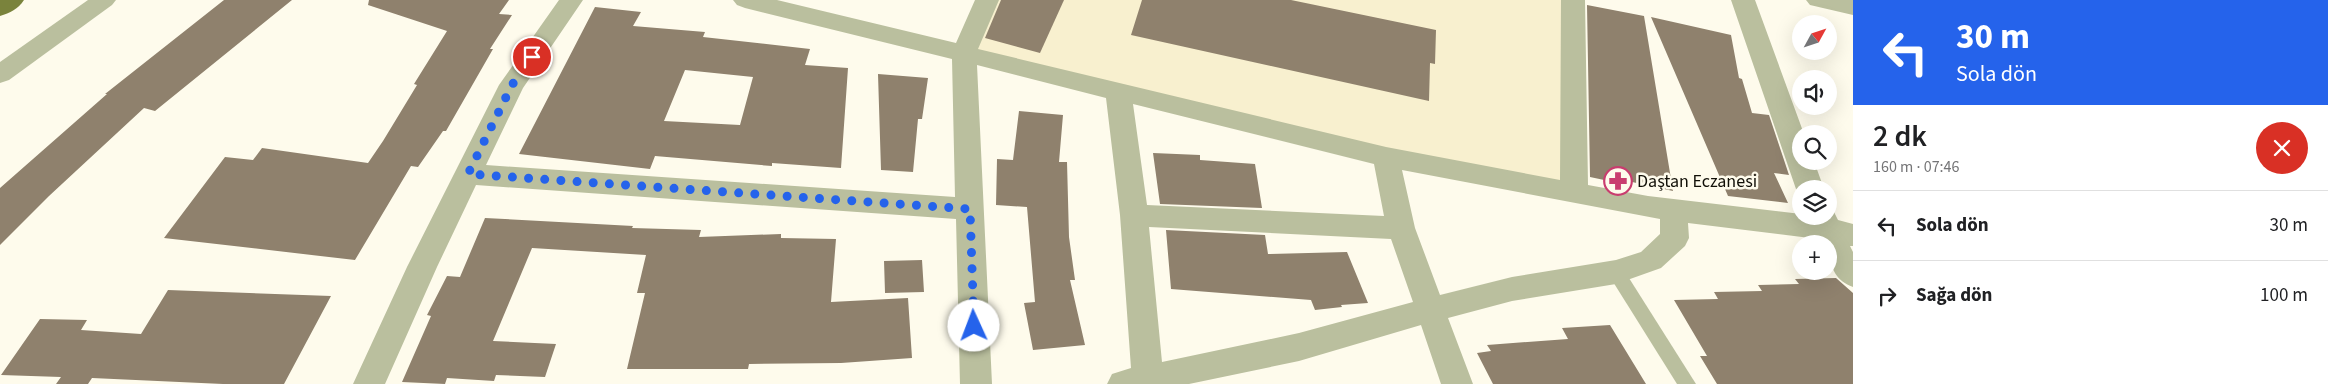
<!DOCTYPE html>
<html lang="tr">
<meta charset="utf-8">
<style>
:root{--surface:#fff;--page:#f6f6f6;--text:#202124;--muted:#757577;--line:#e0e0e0}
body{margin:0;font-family:"Source Sans 3",sans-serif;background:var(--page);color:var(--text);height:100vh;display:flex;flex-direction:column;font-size:19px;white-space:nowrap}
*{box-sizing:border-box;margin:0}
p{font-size:16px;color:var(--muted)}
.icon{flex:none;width:28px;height:28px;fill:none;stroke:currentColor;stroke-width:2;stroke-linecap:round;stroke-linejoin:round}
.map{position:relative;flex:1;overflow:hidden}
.sheet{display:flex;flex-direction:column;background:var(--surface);width:475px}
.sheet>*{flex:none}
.hud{background:#2563eb;color:#fff;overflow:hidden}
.needle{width:32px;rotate:50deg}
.buttons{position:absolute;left:1792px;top:15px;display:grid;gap:10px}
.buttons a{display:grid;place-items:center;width:45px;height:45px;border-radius:50%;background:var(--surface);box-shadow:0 5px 20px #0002;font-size:25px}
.pin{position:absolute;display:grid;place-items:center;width:42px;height:42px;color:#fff;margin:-21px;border:2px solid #fff;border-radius:50%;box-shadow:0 1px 5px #0007}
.me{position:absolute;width:55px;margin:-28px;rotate:358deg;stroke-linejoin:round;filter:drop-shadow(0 0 4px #0008)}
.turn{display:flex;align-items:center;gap:18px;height:105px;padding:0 20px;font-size:22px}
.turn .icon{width:65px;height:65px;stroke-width:2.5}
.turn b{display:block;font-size:35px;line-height:42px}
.round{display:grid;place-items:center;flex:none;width:52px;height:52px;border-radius:26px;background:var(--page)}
.headline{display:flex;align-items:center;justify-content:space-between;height:85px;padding:0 20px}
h1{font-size:30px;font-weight:600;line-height:38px}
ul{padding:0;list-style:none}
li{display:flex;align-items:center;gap:15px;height:70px;padding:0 20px;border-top:1px solid var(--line)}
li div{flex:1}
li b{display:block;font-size:19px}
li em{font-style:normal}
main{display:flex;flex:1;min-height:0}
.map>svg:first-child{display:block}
.built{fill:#f8f0cf}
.building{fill:#8f816d;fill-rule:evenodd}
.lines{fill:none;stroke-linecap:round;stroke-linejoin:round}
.service{fill:#babf9e;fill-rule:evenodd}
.minor{fill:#babf9e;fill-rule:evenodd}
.tertiary{fill:#babf9e;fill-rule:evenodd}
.trunk{fill:#7a833c;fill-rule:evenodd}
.route{stroke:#2563eb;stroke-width:9;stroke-dasharray:0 16.2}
.labels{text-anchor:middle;stroke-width:5;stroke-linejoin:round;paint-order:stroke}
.poi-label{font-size:18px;fill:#110f07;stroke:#fefbec;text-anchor:start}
</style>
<main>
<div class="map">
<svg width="1853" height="384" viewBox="0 0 1853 384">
<rect width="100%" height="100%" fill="#fefbec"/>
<polygon class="built" points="987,0 1573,0 1574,193 964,53"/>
<g class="building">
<polygon points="224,0 292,0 155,111 144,108 49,196 0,245 0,188 107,94 105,94"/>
<polygon points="369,0 509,0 499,14 512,15 490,49 493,49 446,131 443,131 418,167 411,166 355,260 164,238 225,157 253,160 262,148 368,163 383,141 417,85 414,84 447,31 368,5"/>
<polygon points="1001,0 1064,0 1040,53 985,38"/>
<polygon points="1142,0 1291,0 1436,30 1435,64 1430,63 1429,101 1131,35"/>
<polygon points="1587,5 1644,16 1673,191 1623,180 1623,184 1590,177"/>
<path d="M595,7L641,12L633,26L705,32L703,37L810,49L805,65L848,68L841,168L772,163V166L655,156L650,169L519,154ZM685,70L753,77L740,125L664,121Z"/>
<polygon points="1651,17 1731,35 1739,78 1742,79 1752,113 1769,115 1789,175 1774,173 1788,203 1728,196"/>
<polygon points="878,74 928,78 922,119 918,119 913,172 881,170"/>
<polygon points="1019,111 1063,115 1059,162 1067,162 1069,237 1075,280 1070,280 1085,345 1033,350 1024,303 1035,302 1027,207 996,205 997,159 1013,160"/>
<polygon points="1153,153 1200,155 1200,160 1255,164 1262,208 1160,204"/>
<polygon points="485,218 633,226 632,228 701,230 699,237 781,234 781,238 836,239 831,302 908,298 912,358 841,363 749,364 748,369 627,369 645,293 637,293 646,255 532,248 493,341 556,344 545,377 496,375 494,381 447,378 445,384 402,382 431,316 427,315 447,276 460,277"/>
<polygon points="1166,230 1265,235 1268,254 1347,252 1368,303 1341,305 1342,307 1315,310 1311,300 1171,289"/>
<polygon points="922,260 924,292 885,293 884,261"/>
<polygon points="1836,278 1853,293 1853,384 1717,384 1700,356 1707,356 1674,300 1718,299 1714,292 1762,291 1758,285 1799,284 1795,279"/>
<polygon points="168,290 331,296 284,384 223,384 92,378 88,384 56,384 61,377 1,375 40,319 87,320 81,330 141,334"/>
<polygon points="1610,325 1646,384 1493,384 1477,353 1491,351 1487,345 1568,339 1562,328"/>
</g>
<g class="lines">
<polygon class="service" points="1616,265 1622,267 1696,384 1677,384 1610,277 1608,272 1610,267"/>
<g class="minor">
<polygon points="88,0 116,0 112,5 9,80 0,83 0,62"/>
<path d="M559,0H583L523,88L486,165L955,197L952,59L745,8L737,5L733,0H777L956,43L975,0H999L978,49L1386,147L1560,180L1561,0H1585L1588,185L1648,196L1801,214V216H1829V209L1833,210L1838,220L1853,224V246H1850L1853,252V287C1833,280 1829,263 1829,244H1820L1818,239L1688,223L1689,238L1685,246L1661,268L1616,284L1512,301L1448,318L1473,384H1441L1421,325L1299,361L1189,384H1107L1112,374L1131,368L1120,215L1106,98L977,65L992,384H960L956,219L476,185L437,267L385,384H353L407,267L499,85ZM1133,104L1374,164L1384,216L1147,205ZM1402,170L1660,219V234L1641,252L1616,260L1512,277L1440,295L1415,228ZM1149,227L1391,239L1413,302L1299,333L1162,362Z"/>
<polygon points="1731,0 1755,0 1804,134 1801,134 1801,161 1814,161 1824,189 1801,189 1801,197 1796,189"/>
</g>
<polygon class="tertiary" points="1806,0 1853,0 1853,15 1810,5"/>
<path class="trunk" d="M0,0H24C18,9 10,13 0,16Z"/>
</g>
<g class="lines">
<polyline class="route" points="532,57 512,85 468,174 970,209 974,326"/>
</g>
<defs>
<symbol id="pharmacy-ring" viewBox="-11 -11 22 22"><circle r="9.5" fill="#fefbec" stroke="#c93d6f" stroke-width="1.5"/><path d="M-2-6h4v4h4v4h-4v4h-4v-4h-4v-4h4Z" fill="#c93d6f"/></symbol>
</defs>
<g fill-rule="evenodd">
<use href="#pharmacy-ring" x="1602" y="165" width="32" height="32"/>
</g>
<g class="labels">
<g class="poi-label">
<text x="1637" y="187">Daştan Eczanesi</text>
</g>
</g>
</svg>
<div class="buttons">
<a><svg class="needle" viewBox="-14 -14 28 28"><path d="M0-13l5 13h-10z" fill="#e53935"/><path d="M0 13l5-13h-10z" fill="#757577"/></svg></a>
<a><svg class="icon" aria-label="sound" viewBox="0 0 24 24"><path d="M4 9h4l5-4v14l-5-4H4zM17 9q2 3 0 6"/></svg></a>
<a><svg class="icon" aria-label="search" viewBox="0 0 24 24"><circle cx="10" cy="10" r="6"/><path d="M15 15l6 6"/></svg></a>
<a><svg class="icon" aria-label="layers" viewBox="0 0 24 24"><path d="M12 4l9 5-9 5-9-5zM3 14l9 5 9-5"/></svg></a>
<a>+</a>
</div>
<div class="pin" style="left:532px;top:57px;background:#d93025"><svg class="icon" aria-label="arrive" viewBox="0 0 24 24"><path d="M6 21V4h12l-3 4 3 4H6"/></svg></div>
<svg class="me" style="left:974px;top:326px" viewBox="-20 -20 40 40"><circle r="19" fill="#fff"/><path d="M0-13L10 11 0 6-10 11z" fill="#2563eb"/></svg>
</div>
<section class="sheet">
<div class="hud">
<div class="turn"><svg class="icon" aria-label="left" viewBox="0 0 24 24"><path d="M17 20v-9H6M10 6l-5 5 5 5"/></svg><div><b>30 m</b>Sola dön</div></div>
</div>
<div class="headline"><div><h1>2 dk</h1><p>160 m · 07:46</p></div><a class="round" style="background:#d93025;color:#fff"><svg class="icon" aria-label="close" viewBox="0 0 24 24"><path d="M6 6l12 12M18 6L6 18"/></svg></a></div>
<ul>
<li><svg class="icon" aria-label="left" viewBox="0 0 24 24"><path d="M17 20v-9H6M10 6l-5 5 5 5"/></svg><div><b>Sola dön</b></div><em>30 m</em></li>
<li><svg class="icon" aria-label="right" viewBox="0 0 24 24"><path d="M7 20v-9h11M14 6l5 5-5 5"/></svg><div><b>Sağa dön</b></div><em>100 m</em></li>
</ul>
</section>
</main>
